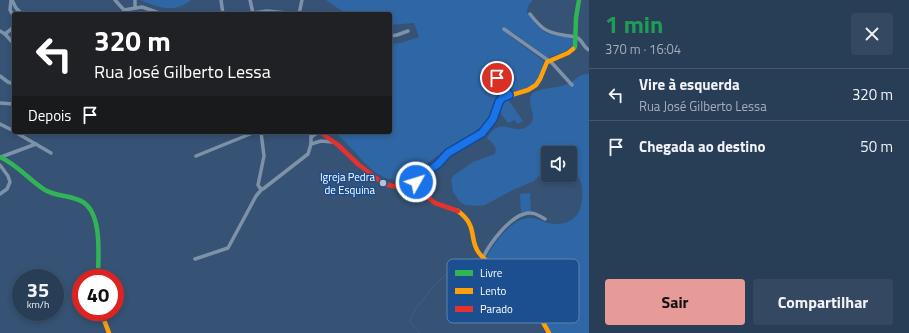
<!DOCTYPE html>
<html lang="pt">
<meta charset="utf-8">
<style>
:root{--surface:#283e57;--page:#344961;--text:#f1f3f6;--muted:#a5aeba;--line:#44576d;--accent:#e69b98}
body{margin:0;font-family:"Titillium Web",sans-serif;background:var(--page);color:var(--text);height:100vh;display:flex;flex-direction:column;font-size:15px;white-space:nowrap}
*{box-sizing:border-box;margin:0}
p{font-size:13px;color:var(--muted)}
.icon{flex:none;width:22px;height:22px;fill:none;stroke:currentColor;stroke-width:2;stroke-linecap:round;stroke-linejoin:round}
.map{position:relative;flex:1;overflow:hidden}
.panel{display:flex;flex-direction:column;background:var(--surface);width:320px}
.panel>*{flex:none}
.hud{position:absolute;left:12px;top:12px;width:380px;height:122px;border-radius:4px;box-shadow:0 2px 6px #0003,0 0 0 1px var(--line);background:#202124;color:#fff;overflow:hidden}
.fabs{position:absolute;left:541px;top:146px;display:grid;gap:8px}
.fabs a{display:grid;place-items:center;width:36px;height:36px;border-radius:4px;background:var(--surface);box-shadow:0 2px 6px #0003,0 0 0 1px var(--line);font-size:20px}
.speed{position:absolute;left:12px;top:269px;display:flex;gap:8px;font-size:20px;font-weight:700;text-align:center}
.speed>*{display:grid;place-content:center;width:52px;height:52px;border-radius:50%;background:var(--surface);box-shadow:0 2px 6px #0003,0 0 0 1px var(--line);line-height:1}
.speed small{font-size:10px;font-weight:400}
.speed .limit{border:6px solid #d22;background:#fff;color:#111}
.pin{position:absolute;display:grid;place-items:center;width:34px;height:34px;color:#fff;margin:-17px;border:2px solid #fff;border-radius:50%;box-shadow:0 1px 4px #0007}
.me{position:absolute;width:44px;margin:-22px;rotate:51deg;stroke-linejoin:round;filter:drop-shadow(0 0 3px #0008)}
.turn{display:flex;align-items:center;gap:14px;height:84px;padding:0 16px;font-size:18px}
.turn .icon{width:52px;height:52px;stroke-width:2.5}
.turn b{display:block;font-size:28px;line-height:34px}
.then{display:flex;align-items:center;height:38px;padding:0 16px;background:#0003;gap:8px;font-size:15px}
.round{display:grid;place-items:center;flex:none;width:42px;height:42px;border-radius:4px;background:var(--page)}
.head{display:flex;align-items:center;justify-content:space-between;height:68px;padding:0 16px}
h1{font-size:24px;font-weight:700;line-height:30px;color:#1e9e55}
.primary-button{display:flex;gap:8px;margin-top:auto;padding:8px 16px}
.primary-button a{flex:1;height:46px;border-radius:4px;background:var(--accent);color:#111;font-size:16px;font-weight:700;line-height:46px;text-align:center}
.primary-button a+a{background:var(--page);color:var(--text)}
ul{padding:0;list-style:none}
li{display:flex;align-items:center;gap:12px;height:52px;padding:0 16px;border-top:1px solid var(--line)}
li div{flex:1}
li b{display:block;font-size:15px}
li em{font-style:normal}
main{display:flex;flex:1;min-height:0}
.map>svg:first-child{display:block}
.green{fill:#2f66a5}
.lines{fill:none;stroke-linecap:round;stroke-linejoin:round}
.stream{stroke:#3b618d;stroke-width:1}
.street{stroke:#7d92a8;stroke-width:3.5}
.fast{stroke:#30b455;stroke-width:4.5}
.slow{stroke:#ff9f0a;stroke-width:4.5}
.jam{stroke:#e5322d;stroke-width:4.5}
.route-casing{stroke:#114b97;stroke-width:10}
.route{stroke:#1a73e8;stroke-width:7}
.poi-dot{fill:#b9c2ce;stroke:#1b4f8f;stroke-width:1.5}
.labels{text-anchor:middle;stroke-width:3;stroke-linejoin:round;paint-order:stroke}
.poi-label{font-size:11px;fill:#fff;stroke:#1b4f8f;text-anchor:end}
.key{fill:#1b4f8f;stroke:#5f84b1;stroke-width:1}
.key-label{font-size:11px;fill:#fff}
</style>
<main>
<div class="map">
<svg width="589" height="333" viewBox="0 0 589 333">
<rect width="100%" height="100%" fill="#365274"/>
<g class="green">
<path d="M140,0H191C175,14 157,7 140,0Z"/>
<path d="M326,0H533L528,6L527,12C544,36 544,34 573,38V45L566,51L548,58L512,32L510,36L544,61C542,67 541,76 537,81C527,94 507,88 497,99C491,105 492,116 485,123C474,135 458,141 445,150C430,161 414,176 396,179C377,182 360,156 348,145C344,140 339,137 335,132H390V44L400,43L419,37L414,23L390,25V14H346Z"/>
<path d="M589,74V333H551L535,304L511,278L486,258C493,244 511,220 527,218C535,217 541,221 548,223C567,227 581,218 582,199C583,190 582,182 577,175C575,173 572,171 570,168C569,165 570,157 570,153H548V164L542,173L534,181L513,190L485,205L479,206L465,205L460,202L453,192L451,179L454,175L473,162L495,154C498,146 492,143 487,138C502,114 512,137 528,126C540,118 525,104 532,94C537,88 557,88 565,85C576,82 576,74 589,74Z"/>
<polygon points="507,98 523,121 517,124 515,120 508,123 498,110 501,102"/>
<polygon points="530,193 531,212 521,213 520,194"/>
</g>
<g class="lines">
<path class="stream" d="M420,333L410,322C410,312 439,279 448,273C458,266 469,264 479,257"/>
<g class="street">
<polyline points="11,0 10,10 14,17"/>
<polyline points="12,0 16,8 22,14"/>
<polyline points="115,0 124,10 142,7 162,14"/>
<polyline points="135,0 135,7"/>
<polyline points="221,0 223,14"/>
<polyline points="250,0 253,13"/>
<polyline points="124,10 129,14"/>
<polyline points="246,14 267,11 297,14"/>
<polyline points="299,14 302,0"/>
<path d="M530,14C541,28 545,32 563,35C567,36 572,36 576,37C582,39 583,47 589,50"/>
<polyline points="504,29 552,63 572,85"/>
<polyline points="0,31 5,34 14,44"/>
<polyline points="5,34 14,27"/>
<polyline points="390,36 397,35 408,31"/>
<polyline points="0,76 8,82 14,84"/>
<polyline points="497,78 509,95"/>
<polyline points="0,103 14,104"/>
<polyline points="0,124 14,131"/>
<polyline points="15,132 51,153"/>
<polyline points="261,132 264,156 258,185 260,188 263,189 308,154 311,144 311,132"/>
<polyline points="311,137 319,132"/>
<polyline points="311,144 321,141 333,142"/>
<polyline points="196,156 255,132"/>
<polyline points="1,157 36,144"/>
<polyline points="0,165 8,176 10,182 7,189 0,194"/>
<path d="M483,258C489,244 509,218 524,214C532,211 538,215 545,219"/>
<polyline points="195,259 228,248 256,196 262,189"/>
</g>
<g class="fast">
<polyline points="573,49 575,47 576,18 579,0"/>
<path d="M0,157C18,165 29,180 45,190C57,197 72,195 83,202C103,215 98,257 98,278"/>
</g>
<g class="slow">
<polyline points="413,186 421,176 438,164 449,153 482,133 493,119 499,102 502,98 528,90 536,85 540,79 547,62 568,53 573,49"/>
<path d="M458,211C479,227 468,238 479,253C487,264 500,270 510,279C527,294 538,313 549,333"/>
<polyline points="101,312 109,333"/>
</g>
<polyline class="jam" points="320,132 338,145 359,165 384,184 393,186 415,187 435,203 458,211"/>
</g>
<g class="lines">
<defs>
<polyline id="route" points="416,182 421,176 438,164 448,153 482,133 493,119 499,102 502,98 509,95 497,78"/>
</defs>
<use href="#route" class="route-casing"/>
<use href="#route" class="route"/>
</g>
<circle class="poi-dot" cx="383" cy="183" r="4"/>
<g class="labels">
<g class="poi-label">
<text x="375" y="181">Igreja Pedra<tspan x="375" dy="13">de Esquina</tspan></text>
</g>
</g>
<rect x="447" y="259" width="132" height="64" rx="6" class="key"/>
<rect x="455" y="270" width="18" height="6" fill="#30b455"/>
<rect x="455" y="288" width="18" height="6" fill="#ff9f0a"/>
<rect x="455" y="306" width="18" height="6" fill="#e5322d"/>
<g class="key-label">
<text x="480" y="277">Livre</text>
<text x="480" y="295">Lento</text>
<text x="480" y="313">Parado</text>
</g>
</svg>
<div class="fabs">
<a><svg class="icon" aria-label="sound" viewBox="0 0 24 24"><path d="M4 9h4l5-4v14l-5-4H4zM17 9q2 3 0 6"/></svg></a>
</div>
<div class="speed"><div>35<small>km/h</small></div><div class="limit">40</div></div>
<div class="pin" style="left:497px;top:78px;background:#d93025"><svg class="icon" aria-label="arrive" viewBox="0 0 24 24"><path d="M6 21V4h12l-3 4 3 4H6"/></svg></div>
<svg class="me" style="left:416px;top:182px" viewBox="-20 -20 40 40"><circle r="17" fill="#1a73e8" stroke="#fff" stroke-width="3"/><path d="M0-11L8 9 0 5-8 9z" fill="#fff"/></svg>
<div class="hud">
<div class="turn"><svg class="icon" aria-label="left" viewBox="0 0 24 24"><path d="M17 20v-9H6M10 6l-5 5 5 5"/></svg><div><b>320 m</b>Rua José Gilberto Lessa</div></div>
<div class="then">Depois<svg class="icon" aria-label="arrive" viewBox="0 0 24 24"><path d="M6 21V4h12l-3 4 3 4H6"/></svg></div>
</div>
</div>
<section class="panel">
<div class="head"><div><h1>1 min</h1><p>370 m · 16:04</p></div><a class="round"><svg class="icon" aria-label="close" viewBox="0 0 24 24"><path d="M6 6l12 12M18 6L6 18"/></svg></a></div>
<ul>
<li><svg class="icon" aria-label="left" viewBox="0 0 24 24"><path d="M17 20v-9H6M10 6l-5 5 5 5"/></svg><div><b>Vire à esquerda</b><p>Rua José Gilberto Lessa</p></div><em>320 m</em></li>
<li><svg class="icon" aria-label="arrive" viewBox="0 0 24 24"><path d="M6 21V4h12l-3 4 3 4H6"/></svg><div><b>Chegada ao destino</b></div><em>50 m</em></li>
</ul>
<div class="primary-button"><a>Sair</a><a>Compartilhar</a></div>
</section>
</main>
